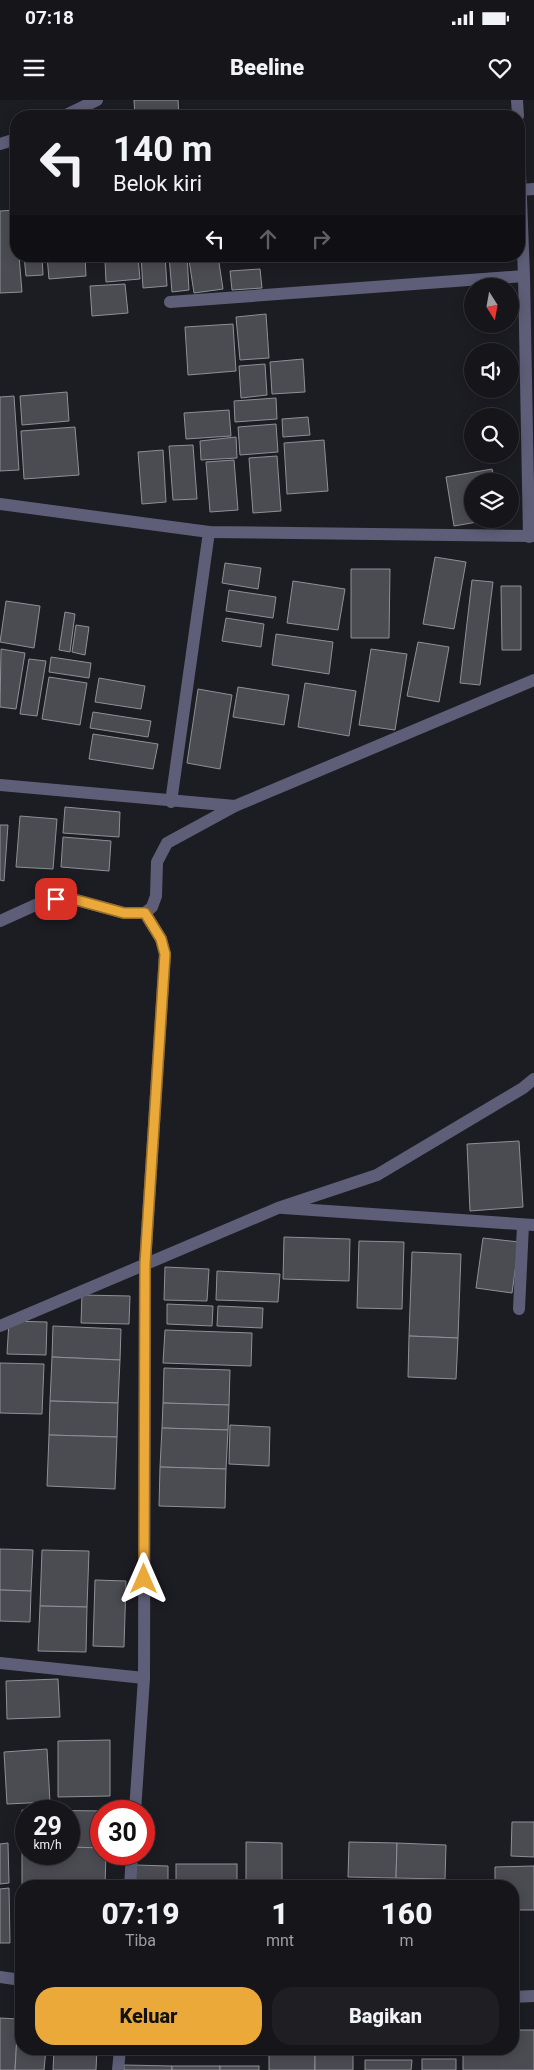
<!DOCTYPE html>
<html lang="id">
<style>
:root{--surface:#15151a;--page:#1e1e23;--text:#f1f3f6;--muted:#9d9fa2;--line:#343439;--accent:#eba93a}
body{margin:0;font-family:Roboto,sans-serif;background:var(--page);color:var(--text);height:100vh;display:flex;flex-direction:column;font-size:19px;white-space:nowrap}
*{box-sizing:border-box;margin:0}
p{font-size:16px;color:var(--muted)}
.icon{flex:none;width:28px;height:28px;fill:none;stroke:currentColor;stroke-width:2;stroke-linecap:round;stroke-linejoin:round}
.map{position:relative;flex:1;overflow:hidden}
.drawer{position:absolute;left:15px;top:1780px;width:504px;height:175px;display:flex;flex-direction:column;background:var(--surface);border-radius:20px;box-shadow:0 2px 12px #0003,0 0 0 1px var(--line)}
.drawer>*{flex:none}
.guide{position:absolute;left:10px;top:10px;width:515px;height:152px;border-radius:20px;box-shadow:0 2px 12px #0003,0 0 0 1px var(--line);background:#15151a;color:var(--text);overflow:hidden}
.needle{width:32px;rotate:169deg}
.buttons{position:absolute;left:464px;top:178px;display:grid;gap:10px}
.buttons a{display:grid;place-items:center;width:55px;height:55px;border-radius:50%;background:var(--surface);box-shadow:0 2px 12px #0003,0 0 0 1px var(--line);font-size:25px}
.speed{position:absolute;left:15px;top:1700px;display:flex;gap:10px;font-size:25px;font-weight:700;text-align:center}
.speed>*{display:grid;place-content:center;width:65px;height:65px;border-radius:50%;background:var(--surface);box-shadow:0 2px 12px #0003,0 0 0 1px var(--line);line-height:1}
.speed small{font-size:12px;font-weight:400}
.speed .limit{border:8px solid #d22;background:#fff;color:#111}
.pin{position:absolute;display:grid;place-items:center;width:42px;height:42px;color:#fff;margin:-21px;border-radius:10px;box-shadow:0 2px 8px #0006}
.me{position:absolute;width:55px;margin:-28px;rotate:0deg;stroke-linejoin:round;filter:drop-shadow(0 0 4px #0008)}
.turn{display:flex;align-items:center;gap:18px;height:105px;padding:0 20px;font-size:22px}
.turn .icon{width:65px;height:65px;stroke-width:2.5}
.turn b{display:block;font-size:35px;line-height:42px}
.lanes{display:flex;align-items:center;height:48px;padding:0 20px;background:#0003;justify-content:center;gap:25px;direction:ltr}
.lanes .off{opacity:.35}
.eta{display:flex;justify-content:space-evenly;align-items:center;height:85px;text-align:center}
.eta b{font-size:30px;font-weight:800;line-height:35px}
.cta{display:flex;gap:10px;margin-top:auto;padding:10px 20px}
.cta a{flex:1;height:58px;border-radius:20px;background:var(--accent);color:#111;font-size:20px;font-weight:800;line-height:58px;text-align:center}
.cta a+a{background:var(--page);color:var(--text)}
.status{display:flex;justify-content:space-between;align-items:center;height:35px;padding:0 25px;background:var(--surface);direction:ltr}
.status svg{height:14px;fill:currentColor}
header{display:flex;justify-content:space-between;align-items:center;height:65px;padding:0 20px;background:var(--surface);font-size:22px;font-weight:800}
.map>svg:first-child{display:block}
.building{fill:#4b4b52;stroke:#8f8f97}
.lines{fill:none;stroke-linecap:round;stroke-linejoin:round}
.service{stroke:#5e5e78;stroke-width:12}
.minor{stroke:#5e5e78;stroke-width:12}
.tertiary{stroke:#5e5e78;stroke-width:12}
.route-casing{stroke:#996e26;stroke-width:12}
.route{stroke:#eba93a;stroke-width:9}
</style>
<div class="status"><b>07:18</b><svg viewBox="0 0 49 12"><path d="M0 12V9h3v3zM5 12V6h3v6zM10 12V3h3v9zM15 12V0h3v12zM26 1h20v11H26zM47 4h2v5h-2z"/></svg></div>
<header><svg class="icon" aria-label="menu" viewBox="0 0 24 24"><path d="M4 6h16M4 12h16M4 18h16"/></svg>Beeline<svg class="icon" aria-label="heart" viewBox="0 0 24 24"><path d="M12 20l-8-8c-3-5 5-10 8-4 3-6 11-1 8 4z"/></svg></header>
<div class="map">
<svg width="534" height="1970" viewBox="0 0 534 1970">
<rect width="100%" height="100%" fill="#1c1c23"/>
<g class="building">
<polygon points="134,0 178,0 179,16 135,16"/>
<polygon points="16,110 16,156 19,156 22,192 0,193 0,111"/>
<polygon points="24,156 42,156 43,175 26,176"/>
<polygon points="47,156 85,156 86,176 49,179"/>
<polygon points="141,156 165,156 167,186 143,188"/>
<polygon points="169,156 187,156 189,190 172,192"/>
<polygon points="218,156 223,189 194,193 189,160"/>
<polygon points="138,157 140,179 106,182 105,160"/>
<polygon points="260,169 262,188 232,190 230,171"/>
<polygon points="125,184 128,213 92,216 90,186"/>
<polygon points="266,214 269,258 240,260 236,217"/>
<polygon points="233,224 236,271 188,275 185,227"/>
<polygon points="303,259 305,292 272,294 270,262"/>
<polygon points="265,264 267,295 241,298 239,266"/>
<polygon points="67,292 69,321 22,325 20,296"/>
<polygon points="14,296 19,370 0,371 0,297"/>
<polygon points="276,298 277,319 235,322 234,301"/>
<polygon points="229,310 231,336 186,339 184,313"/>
<polygon points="308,317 310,335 283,337 282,319"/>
<polygon points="276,324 278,352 240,355 238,327"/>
<polygon points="75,327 79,375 24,379 21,331"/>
<polygon points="236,337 237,358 201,360 200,341"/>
<polygon points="324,340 328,391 287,394 284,343"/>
<polygon points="193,345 197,399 173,400 169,346"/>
<polygon points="163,350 166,402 142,404 138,352"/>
<polygon points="277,356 281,411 253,413 249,358"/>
<polygon points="234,360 238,410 210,412 206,362"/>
<polygon points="492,369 495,381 472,381 472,419 495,419 454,426 446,377"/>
<polygon points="435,457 466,462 454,529 423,524"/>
<polygon points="225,463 261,468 258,489 222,483"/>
<polygon points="351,469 390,469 389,538 351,538"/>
<polygon points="472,480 493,482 480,585 460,583"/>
<polygon points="293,481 345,489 338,530 287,523"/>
<polygon points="501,486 521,486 521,550 502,550"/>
<polygon points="229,490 276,497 273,518 226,511"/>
<polygon points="6,501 40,506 34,548 0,542"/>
<polygon points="65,512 75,514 70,552 59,550"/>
<polygon points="226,518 264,524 261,547 222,541"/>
<polygon points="76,525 89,527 85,555 72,552"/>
<polygon points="276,534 333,542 329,574 272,565"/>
<polygon points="418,542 449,547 439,602 407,596"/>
<polygon points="1,549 25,553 16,609 0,607"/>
<polygon points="371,549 407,554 395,630 359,625"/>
<polygon points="51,557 91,563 89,578 49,572"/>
<polygon points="29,559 46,561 37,616 20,614"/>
<polygon points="49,577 87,583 80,625 42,619"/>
<polygon points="99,578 145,586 141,609 95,602"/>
<polygon points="305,583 356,591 349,636 298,627"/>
<polygon points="238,587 289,595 284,625 233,617"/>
<polygon points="198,589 232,595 220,669 187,663"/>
<polygon points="93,612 151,621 148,637 90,628"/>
<polygon points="93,634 158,644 153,669 89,659"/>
<polygon points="65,707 120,712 119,737 63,733"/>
<polygon points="20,716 57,719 53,769 16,767"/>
<polygon points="0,725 8,725 4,781 0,780"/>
<polygon points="63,737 111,741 109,771 61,767"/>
<polygon points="519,1041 523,1107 470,1111 467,1044"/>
<polygon points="284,1137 350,1139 349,1181 283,1179"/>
<polygon points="483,1138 519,1142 512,1193 476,1188"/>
<polygon points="359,1141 404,1142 402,1209 357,1208"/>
<polygon points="412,1152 461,1154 458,1238 409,1236"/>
<polygon points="165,1167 209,1169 207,1201 164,1200"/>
<polygon points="217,1171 280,1174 278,1202 216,1200"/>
<polygon points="82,1195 130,1196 129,1224 81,1223"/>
<polygon points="167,1204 213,1206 212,1226 167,1224"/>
<polygon points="218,1206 263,1208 262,1228 217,1226"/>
<polygon points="9,1221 47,1222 46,1255 7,1254"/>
<polygon points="53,1226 121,1229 120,1260 52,1257"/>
<polygon points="165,1230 252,1233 251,1266 163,1263"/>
<polygon points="409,1236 458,1238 456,1279 408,1277"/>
<polygon points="52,1257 120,1260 118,1303 50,1301"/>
<polygon points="0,1263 44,1264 42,1314 0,1313"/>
<polygon points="164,1268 230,1270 229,1305 163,1303"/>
<polygon points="50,1301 118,1303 117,1337 49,1335"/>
<polygon points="163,1303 229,1305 228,1330 162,1328"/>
<polygon points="230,1325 270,1327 269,1366 229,1364"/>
<polygon points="162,1328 228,1330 226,1369 160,1367"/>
<polygon points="49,1335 117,1337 115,1389 47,1386"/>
<polygon points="160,1367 226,1369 225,1408 159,1406"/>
<polygon points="0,1449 33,1450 31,1491 0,1490"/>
<polygon points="42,1450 89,1451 87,1507 40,1506"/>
<polygon points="95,1480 126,1481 124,1547 93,1546"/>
<polygon points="0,1490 31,1491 30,1522 0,1521"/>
<polygon points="40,1506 87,1507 86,1552 38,1551"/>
<polygon points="58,1579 60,1617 7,1619 6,1581"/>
<polygon points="110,1640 110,1696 58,1697 58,1641"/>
<polygon points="47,1649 50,1702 7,1704 4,1652"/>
<polygon points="22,1710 106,1711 101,1711 101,1748 69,1747 69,1711 26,1711 26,1747 22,1747"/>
<polygon points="512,1722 534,1722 534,1757 511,1756"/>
<polygon points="246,1742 282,1743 282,1786 246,1786"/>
<polygon points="349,1742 397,1743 396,1778 348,1777"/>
<polygon points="8,1743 9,1783 0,1784 0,1744"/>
<polygon points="397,1743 446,1745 445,1779 396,1778"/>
<polygon points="22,1747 26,1747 26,1754 69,1754 69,1747 101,1748 101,1754 106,1754 105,1786 22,1786"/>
<rect x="176" y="1764" width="61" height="22"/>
<polygon points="135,1765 168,1766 168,1786 134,1786"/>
<polygon points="534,1766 534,1810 512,1810 512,1786 495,1786 495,1767"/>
<polygon points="347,1783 398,1786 347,1786"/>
<polygon points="9,1788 10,1843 0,1843 0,1789"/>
<polygon points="0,1918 18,1919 15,1970 0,1970"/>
<polygon points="18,1919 21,1919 21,1949 46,1949 44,1970 15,1970"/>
<polygon points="512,1930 534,1930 534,1970 463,1970 463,1949 512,1949"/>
<polygon points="54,1949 97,1949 96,1970 53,1970"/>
<rect x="269" y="1949" width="46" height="21"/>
<rect x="315" y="1949" width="38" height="21"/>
<rect x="422" y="1959" width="34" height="11"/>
<polygon points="365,1960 412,1960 411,1970 365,1970"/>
<polygon points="124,1965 172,1966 172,1970 124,1970"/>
<rect x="172" y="1966" width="48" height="4"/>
<rect x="220" y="1966" width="39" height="4"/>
</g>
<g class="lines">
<polyline class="service" points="519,1209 523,1125"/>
<g class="minor">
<polyline points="517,0 518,16"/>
<polyline points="64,16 97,0"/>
<polyline points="0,44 16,39"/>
<polyline points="519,47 524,176 529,437"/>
<polyline points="520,90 534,89"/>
<polyline points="170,202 524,176"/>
<polyline points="0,404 209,432 534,436"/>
<polyline points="0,685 235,706"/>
<polyline points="171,702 209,432"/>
<polyline points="0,821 42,802 69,798 124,813 145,813 152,807 156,796 157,762 167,743 235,706 534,580"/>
<polyline points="283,1108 534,1125"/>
<polyline points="0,1226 278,1108 377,1075 523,988 534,979"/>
<polyline points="0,1563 144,1578"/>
<polyline points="135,1711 144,1578 145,1164 165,854 161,839 145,813"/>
<polyline points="130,1786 132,1754"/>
<polyline points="118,1970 120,1949"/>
</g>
<g class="tertiary">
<polyline points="0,1877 21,1880"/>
<polyline points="512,1897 534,1896"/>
</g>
</g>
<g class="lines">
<defs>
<polyline id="route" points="56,799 69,798 124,813 145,813 161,839 165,854 145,1164 144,1479"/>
</defs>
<use href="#route" class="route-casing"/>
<use href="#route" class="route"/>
</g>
</svg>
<div class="buttons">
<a><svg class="needle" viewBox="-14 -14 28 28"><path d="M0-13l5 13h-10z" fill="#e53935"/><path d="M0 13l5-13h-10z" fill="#9d9fa2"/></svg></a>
<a><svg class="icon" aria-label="sound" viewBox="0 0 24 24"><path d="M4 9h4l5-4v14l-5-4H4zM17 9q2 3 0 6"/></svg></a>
<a><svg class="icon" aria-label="search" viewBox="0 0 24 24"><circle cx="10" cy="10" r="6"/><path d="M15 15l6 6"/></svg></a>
<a><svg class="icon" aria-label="layers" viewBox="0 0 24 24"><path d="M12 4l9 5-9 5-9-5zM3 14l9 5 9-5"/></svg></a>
</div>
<div class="speed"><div>29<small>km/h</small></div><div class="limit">30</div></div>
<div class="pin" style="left:56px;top:799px;background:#d93025"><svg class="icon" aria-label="arrive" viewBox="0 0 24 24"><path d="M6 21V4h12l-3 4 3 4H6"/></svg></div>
<svg class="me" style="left:144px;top:1479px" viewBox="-20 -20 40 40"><path d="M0-17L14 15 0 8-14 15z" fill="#eba93a" stroke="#fff" stroke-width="4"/></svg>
<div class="guide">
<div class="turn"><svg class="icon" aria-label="left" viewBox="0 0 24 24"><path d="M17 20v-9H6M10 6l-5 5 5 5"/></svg><div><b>140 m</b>Belok kiri</div></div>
<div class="lanes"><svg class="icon" aria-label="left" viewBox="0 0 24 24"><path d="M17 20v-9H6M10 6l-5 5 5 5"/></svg><svg class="icon off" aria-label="ahead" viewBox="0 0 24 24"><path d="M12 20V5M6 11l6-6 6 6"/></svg><svg class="icon off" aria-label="right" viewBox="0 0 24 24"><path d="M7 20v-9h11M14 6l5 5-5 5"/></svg></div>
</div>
<section class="drawer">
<div class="eta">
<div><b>07:19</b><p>Tiba</p></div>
<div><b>1</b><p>mnt</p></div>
<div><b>160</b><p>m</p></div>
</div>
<div class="cta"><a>Keluar</a><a>Bagikan</a></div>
</section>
</div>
